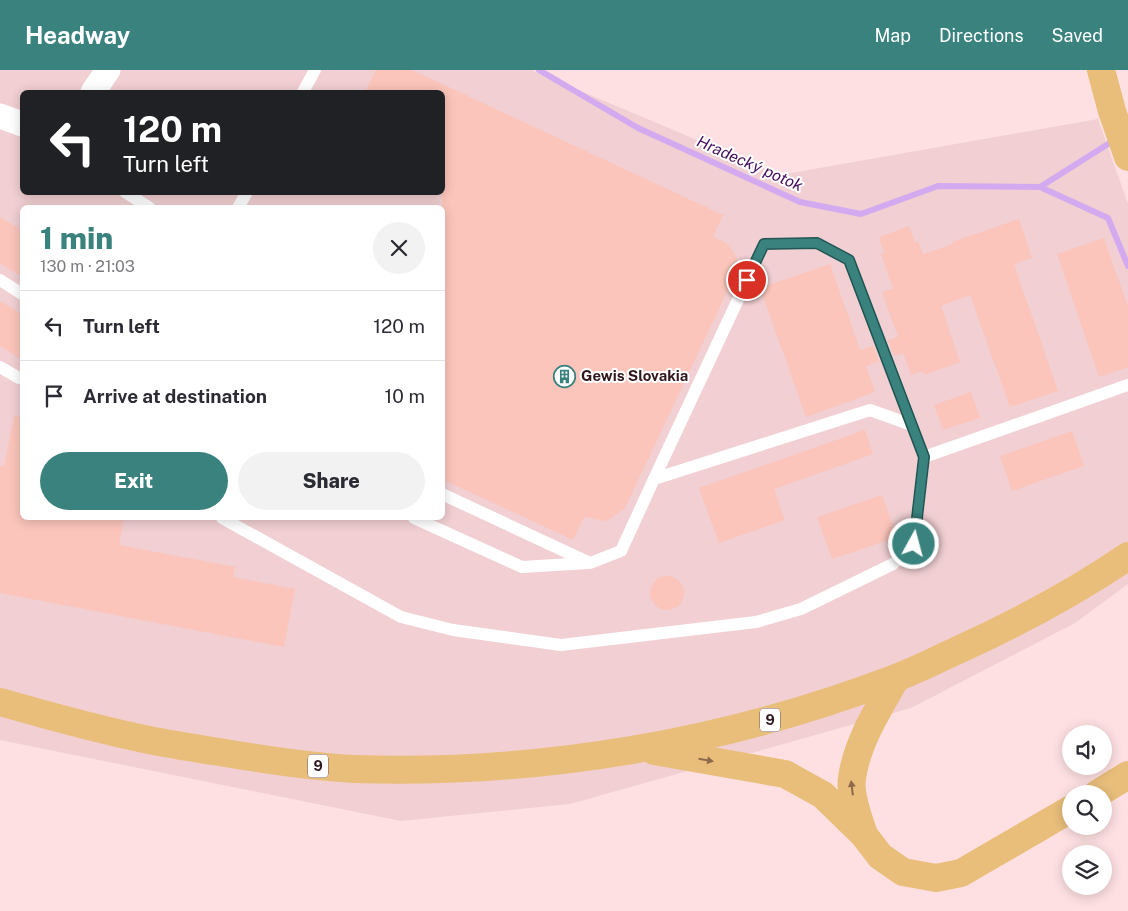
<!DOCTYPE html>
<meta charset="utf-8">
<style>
:root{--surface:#fff;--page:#f2f2f3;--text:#2b2b33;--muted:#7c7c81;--line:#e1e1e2;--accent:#39827e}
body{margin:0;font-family:"Public Sans",sans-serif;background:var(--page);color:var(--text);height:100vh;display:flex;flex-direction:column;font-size:19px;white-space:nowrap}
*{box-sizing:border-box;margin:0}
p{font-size:16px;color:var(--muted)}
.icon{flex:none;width:28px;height:28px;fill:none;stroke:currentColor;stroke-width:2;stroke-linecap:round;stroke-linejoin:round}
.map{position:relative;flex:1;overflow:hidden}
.sheet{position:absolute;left:20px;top:135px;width:425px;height:315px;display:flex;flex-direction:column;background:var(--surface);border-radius:8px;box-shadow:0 2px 12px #0003}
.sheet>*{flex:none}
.guide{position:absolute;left:20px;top:20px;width:425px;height:105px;border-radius:8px;box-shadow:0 2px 12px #0003;background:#202124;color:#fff;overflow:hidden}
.controls{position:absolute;left:1062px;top:655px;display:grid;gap:10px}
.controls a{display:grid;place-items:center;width:50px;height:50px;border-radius:50%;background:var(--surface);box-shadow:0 2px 12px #0003;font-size:25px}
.pin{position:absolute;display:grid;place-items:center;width:42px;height:42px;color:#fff;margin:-21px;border:2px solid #fff;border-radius:50%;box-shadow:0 1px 5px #0007}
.me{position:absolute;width:55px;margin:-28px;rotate:7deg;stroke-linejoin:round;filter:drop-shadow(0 0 4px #0008)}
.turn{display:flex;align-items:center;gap:18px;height:105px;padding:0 20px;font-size:22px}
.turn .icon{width:65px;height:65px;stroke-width:2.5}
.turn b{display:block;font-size:35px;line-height:42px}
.round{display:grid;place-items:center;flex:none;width:52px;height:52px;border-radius:26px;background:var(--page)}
.head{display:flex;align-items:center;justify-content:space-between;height:85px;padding:0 20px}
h1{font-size:30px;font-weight:800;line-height:38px;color:var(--accent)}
.action{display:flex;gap:10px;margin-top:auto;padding:10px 20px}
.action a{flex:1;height:58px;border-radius:30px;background:var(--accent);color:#fff;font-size:20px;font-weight:800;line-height:58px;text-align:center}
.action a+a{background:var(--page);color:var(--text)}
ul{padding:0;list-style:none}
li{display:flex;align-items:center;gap:15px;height:70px;padding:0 20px;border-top:1px solid var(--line)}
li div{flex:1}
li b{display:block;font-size:19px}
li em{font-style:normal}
header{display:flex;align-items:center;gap:30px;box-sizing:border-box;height:70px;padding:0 25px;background:var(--accent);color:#fff}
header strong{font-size:24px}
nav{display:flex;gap:28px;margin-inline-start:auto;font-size:18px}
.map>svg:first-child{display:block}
.built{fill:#f1cfd2;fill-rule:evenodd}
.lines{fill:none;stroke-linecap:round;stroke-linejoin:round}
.stream{stroke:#d3aaef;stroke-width:6}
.building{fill:#fbc5bb}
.lane{stroke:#fff;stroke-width:12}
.street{stroke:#fff;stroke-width:25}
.primary{stroke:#e9be7b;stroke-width:28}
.oneway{fill:#8d6a4b}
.route-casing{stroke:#255452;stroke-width:12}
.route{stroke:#39827e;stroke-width:9}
.labels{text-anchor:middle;stroke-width:4;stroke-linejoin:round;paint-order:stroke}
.shield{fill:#fff;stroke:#6f5d5f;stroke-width:1}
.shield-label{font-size:14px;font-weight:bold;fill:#31171b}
.poi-label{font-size:15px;font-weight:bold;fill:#31171b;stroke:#fff;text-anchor:start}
.water-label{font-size:16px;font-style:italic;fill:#450e5f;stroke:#fff}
</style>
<header>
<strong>Headway</strong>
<nav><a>Map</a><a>Directions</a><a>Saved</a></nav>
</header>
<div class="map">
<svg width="1128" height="841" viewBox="0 0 1128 841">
<rect width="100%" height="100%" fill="#fee0e2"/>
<path class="built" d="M0,0H531L780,105L1098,49L1128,134V514L1075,553L911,638L570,734L401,751L0,670ZM22,22H442V122H22ZM22,138H442V448H22Z"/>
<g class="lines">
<g class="stream">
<polyline points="539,0 638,58 800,132 861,144 938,116 1040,117 1116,69"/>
<polyline points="1040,117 1108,148 1128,196"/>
</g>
</g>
<g class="building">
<polygon points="376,0 412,0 723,145 713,167 725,172 733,181 737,189 736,203 625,438 607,451 584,447 573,470 442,409 442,22 365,22"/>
<polygon points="0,147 22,160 22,207 0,193"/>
<polygon points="1019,149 1032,188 1014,194 1058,321 1010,337 970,225 941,236 960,292 924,305 923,301 911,305 903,283 894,286 888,270 898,267 882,222 893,219 881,184 884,183 879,167 909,156 915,173 918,171 923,184 953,174 952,172"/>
<polygon points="1104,168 1128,237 1128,297 1099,307 1057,184"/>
<polygon points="830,194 860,280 873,276 879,291 866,296 875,322 806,347 760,218"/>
<polygon points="0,231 22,244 22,290 0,276"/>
<polygon points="971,322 980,348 943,360 934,335"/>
<polygon points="14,346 22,347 22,448 124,448 119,475 235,497 233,507 295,519 284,577 0,523 0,396 4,397"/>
<polygon points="865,360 873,384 774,419 785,450 719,473 699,418"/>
<polygon points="1072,361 1084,396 1012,421 1000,386"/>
<polygon points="882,425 897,467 832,489 817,447"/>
<circle cx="667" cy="523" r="17"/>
</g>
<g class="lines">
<g class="lane">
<polyline points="303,22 315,0"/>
<polyline points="125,122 150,138"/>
<polyline points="238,138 247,122"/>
<polyline points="0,210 22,224"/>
<polyline points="0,297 19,308"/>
<polyline points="654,409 764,174 817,173 849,190 912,355"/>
<polyline points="442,424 590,493 621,481 654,409 870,340 912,355 924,387 1128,315"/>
<polyline points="222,448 401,547 453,560 561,575 756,552 801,539 893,494 914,474 924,387"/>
<polyline points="414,448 522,497 588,493"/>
</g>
<g class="street">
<polyline points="93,22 108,0"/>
<polyline points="0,46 22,54"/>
</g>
<g class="primary">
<polyline points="1101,0 1112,41 1128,87"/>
<path d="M0,632C49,646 99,660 149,670C174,675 200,679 225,683C267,690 311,697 354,699C537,705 722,674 893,609C915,601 936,590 958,580C1017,553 1074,523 1128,486"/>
<polyline points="654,681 785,704 823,725 864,765 880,786 903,802 936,808 961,803 1071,739"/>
<polyline points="1097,724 1128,705"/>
<path d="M864,765C859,749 849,725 852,708C857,672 878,640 896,608"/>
</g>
</g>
<defs><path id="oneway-solid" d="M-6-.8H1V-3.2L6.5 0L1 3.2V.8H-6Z" transform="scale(1.25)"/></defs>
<g class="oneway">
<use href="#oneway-solid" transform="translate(706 690) rotate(10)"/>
<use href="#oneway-solid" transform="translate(852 718) rotate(-97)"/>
</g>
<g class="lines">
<defs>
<polyline id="route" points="747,210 764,174 817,173 849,190 924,387 914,474"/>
</defs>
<use href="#route" class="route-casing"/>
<use href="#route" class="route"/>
</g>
<defs>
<symbol id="building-ring" viewBox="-11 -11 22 22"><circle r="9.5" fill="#fff" stroke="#39827e" stroke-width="1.5"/><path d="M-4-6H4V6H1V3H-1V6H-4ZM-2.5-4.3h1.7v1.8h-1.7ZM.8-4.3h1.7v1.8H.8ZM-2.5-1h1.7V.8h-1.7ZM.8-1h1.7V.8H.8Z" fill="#39827e"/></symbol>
</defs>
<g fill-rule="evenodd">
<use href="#building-ring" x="552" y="294" width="25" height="25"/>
</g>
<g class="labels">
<g class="shield">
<rect x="760" y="638.5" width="20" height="23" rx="4"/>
<rect x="308" y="684.5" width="20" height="23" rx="4"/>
</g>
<g class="shield-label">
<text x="770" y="655">9</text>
<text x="318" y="701">9</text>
</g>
<g class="poi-label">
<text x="581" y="311">Gewis Slovakia</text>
</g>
<g class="water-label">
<text transform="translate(750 93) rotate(24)" y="6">Hradecký potok</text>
</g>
</g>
</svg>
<div class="controls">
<a><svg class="icon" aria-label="sound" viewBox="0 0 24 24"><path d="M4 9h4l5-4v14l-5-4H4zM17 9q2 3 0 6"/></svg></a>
<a><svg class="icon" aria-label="search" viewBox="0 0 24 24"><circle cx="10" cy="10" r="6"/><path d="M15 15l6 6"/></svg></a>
<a><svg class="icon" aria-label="layers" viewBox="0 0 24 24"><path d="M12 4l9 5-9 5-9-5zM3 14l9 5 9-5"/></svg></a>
</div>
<div class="pin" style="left:747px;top:210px;background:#d93025"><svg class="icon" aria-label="arrive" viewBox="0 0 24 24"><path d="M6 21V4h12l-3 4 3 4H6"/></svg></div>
<svg class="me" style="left:914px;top:474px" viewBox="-20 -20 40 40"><circle r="17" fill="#39827e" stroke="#fff" stroke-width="3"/><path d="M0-11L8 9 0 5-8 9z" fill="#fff"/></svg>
<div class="guide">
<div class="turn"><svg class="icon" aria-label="left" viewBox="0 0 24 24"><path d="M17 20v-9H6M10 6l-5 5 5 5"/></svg><div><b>120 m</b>Turn left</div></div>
</div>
<section class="sheet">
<div class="head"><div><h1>1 min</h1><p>130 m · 21:03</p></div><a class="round"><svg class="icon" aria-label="close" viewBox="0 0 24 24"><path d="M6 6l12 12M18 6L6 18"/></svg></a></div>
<ul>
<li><svg class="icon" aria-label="left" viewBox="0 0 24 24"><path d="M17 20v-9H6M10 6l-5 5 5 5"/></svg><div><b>Turn left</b></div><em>120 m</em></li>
<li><svg class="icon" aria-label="arrive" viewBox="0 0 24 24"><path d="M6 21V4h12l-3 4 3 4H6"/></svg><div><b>Arrive at destination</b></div><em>10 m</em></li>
</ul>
<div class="action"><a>Exit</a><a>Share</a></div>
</section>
</div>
